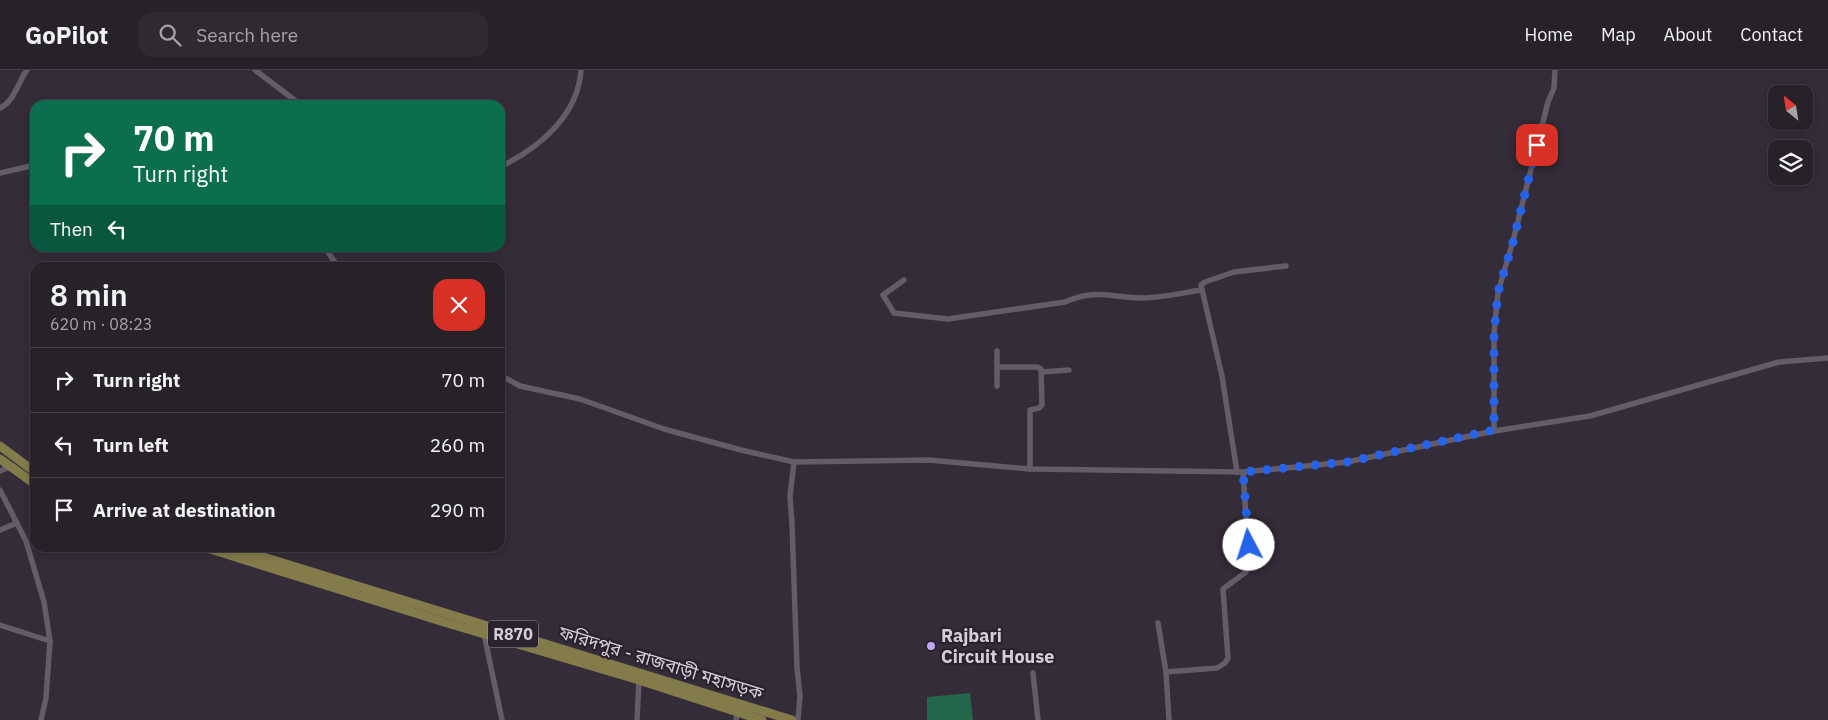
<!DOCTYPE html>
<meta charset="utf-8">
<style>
:root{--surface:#27212a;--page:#2f2932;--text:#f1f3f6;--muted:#a4a3a8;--line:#433e47}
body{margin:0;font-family:"IBM Plex Sans","Noto Sans Bengali",sans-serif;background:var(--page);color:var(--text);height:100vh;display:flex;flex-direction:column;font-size:19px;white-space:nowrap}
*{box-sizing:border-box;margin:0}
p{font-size:16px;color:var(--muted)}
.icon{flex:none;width:28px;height:28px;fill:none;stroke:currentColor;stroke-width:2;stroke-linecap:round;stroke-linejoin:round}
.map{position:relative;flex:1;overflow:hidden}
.panel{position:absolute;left:30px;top:192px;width:475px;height:290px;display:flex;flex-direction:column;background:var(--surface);border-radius:15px;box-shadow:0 2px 8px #0003,0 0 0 1px var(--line)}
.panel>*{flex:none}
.guide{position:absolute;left:30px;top:30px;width:475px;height:152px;border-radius:15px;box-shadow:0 2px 8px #0003,0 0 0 1px var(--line);background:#0b6e4f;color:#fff;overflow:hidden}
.needle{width:32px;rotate:330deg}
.fabs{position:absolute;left:1768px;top:15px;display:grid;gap:10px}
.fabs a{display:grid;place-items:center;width:45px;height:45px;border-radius:10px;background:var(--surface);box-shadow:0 2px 8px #0003,0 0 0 1px var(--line);font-size:25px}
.pin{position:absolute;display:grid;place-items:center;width:42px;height:42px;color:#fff;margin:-21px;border-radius:10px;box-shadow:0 2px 8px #0006}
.me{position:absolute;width:55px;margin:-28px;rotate:355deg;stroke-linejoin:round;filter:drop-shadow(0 0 4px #0008)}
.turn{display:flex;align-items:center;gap:18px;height:105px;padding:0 20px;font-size:22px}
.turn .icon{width:65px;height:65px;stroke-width:2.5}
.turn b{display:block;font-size:35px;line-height:42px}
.then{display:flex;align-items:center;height:48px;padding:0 20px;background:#0003;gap:10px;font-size:19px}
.round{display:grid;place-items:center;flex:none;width:52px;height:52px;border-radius:15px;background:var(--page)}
.summary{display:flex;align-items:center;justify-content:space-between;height:85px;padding:0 20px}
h1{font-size:30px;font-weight:600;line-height:38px}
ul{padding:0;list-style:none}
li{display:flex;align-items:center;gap:15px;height:65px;padding:0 20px;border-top:1px solid var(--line)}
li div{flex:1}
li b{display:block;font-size:19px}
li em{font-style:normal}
header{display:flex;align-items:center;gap:30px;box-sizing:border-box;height:70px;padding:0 25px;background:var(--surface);border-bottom:1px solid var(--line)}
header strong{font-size:24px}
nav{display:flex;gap:28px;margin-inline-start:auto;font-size:18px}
.search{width:350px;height:45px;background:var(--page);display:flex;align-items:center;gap:12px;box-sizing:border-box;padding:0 18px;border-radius:15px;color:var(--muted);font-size:19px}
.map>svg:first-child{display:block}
.green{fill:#246649}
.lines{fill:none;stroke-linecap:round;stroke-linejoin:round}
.minor{stroke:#645c69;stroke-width:5.5}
.primary{stroke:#847b4a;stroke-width:9}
.route{stroke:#2563eb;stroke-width:9;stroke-dasharray:0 16.2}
.poi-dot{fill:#c3a7f2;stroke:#2a222e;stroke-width:2}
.labels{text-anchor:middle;stroke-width:4.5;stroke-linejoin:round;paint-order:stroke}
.shield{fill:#2a222e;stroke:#a29ca4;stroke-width:1}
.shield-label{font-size:16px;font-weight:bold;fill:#d5d0d7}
.poi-label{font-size:18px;font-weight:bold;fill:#d5d0d7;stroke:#2a222e;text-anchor:start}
.street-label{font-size:18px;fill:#d5d0d7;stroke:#2a222e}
</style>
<header>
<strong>GoPilot</strong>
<div class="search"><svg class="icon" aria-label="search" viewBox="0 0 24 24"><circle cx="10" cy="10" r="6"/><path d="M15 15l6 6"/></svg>Search here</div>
<nav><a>Home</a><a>Map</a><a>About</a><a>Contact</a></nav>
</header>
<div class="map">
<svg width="1828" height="650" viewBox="0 0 1828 650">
<rect width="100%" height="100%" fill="#342c38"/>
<polygon class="green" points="970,623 973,650 927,650 927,627"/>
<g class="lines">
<g class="minor">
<polyline points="255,0 301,35"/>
<path d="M0,38C14,32 18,12 27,0"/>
<path d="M500,97C539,78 578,46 581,0"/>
<polyline points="0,103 35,95"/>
<polyline points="325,178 339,198"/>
<path d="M904,210L883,225L894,243L948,249L1065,232C1097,218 1110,228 1142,228C1161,228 1182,223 1201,220"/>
<polyline points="998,297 1038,297 1041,299 1042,335 1039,338 1030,340 1030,399"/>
<polyline points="1042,302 1069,300"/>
<polyline points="500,305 520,316 580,329 664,359 741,380 794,392 929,390 1030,399 1243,402 1347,392 1494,361 1590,346 1779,292 1828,288"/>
<polyline points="997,316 997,281"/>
<polyline points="1494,361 1494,264 1498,222 1513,171 1548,32 1554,18 1555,0"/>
<polyline points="794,392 790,426 792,454 797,598 800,626 798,650"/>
<polyline points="0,401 10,397"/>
<polyline points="1237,402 1222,306 1201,215 1205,212 1234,202 1286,196"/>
<polyline points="0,420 26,471 44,532 50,571 0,555"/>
<polyline points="0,460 17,453"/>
<polyline points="1158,553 1166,602"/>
<polyline points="484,564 502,650"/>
<polyline points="1033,603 1038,650"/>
<polyline points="41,650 46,628 50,571"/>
<polyline points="637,650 639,610"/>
<polyline points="736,650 737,642"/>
<polyline points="1169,650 1166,602 1217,598 1225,593 1228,588 1223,519 1246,502 1249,493 1243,402"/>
</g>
<g class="primary">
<polyline points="0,376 35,402"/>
<polyline points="0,389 35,414"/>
<polyline points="207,478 444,552 639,610 762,650"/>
<polyline points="234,478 792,650"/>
</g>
</g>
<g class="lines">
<polyline class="route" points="1249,475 1243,402 1347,392 1494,360 1494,264 1498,222 1513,172 1537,75"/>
</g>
<circle class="poi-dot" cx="931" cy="576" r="5"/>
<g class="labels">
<rect class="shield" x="488" y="550.5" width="50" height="27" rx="4"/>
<g class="shield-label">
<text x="513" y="570">R870</text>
</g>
<g class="poi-label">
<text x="941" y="572">Rajbari<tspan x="941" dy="21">Circuit House</tspan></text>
</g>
<g class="street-label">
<text transform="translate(661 593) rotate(17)" y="6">ফরিদপুর - রাজবাড়ী মহাসড়ক</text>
</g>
</g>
</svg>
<div class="fabs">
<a><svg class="needle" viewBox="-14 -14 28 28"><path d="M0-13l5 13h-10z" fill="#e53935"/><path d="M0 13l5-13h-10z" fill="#a4a3a8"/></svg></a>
<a><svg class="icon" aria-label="layers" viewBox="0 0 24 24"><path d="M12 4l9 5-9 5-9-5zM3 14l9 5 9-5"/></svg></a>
</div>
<div class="pin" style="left:1537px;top:75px;background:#d93025"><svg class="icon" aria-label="arrive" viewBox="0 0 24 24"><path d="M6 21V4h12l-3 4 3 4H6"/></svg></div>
<svg class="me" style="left:1249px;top:475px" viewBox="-20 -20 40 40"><circle r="19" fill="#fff"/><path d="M0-13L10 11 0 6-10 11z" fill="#2563eb"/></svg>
<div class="guide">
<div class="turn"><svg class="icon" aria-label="right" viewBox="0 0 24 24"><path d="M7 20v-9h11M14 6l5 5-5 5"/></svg><div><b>70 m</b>Turn right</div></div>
<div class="then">Then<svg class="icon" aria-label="left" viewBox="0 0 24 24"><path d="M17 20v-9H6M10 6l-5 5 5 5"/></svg></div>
</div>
<section class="panel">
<div class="summary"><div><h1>8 min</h1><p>620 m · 08:23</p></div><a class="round" style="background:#d93025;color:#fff"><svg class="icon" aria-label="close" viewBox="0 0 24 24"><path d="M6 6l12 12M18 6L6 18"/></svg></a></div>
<ul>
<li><svg class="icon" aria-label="right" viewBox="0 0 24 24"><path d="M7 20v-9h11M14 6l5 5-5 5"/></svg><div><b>Turn right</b></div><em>70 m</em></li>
<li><svg class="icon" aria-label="left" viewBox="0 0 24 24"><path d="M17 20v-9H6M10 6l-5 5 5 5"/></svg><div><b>Turn left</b></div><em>260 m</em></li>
<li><svg class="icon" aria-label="arrive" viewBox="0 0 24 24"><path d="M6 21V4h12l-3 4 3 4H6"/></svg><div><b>Arrive at destination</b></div><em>290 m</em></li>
</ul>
</section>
</div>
